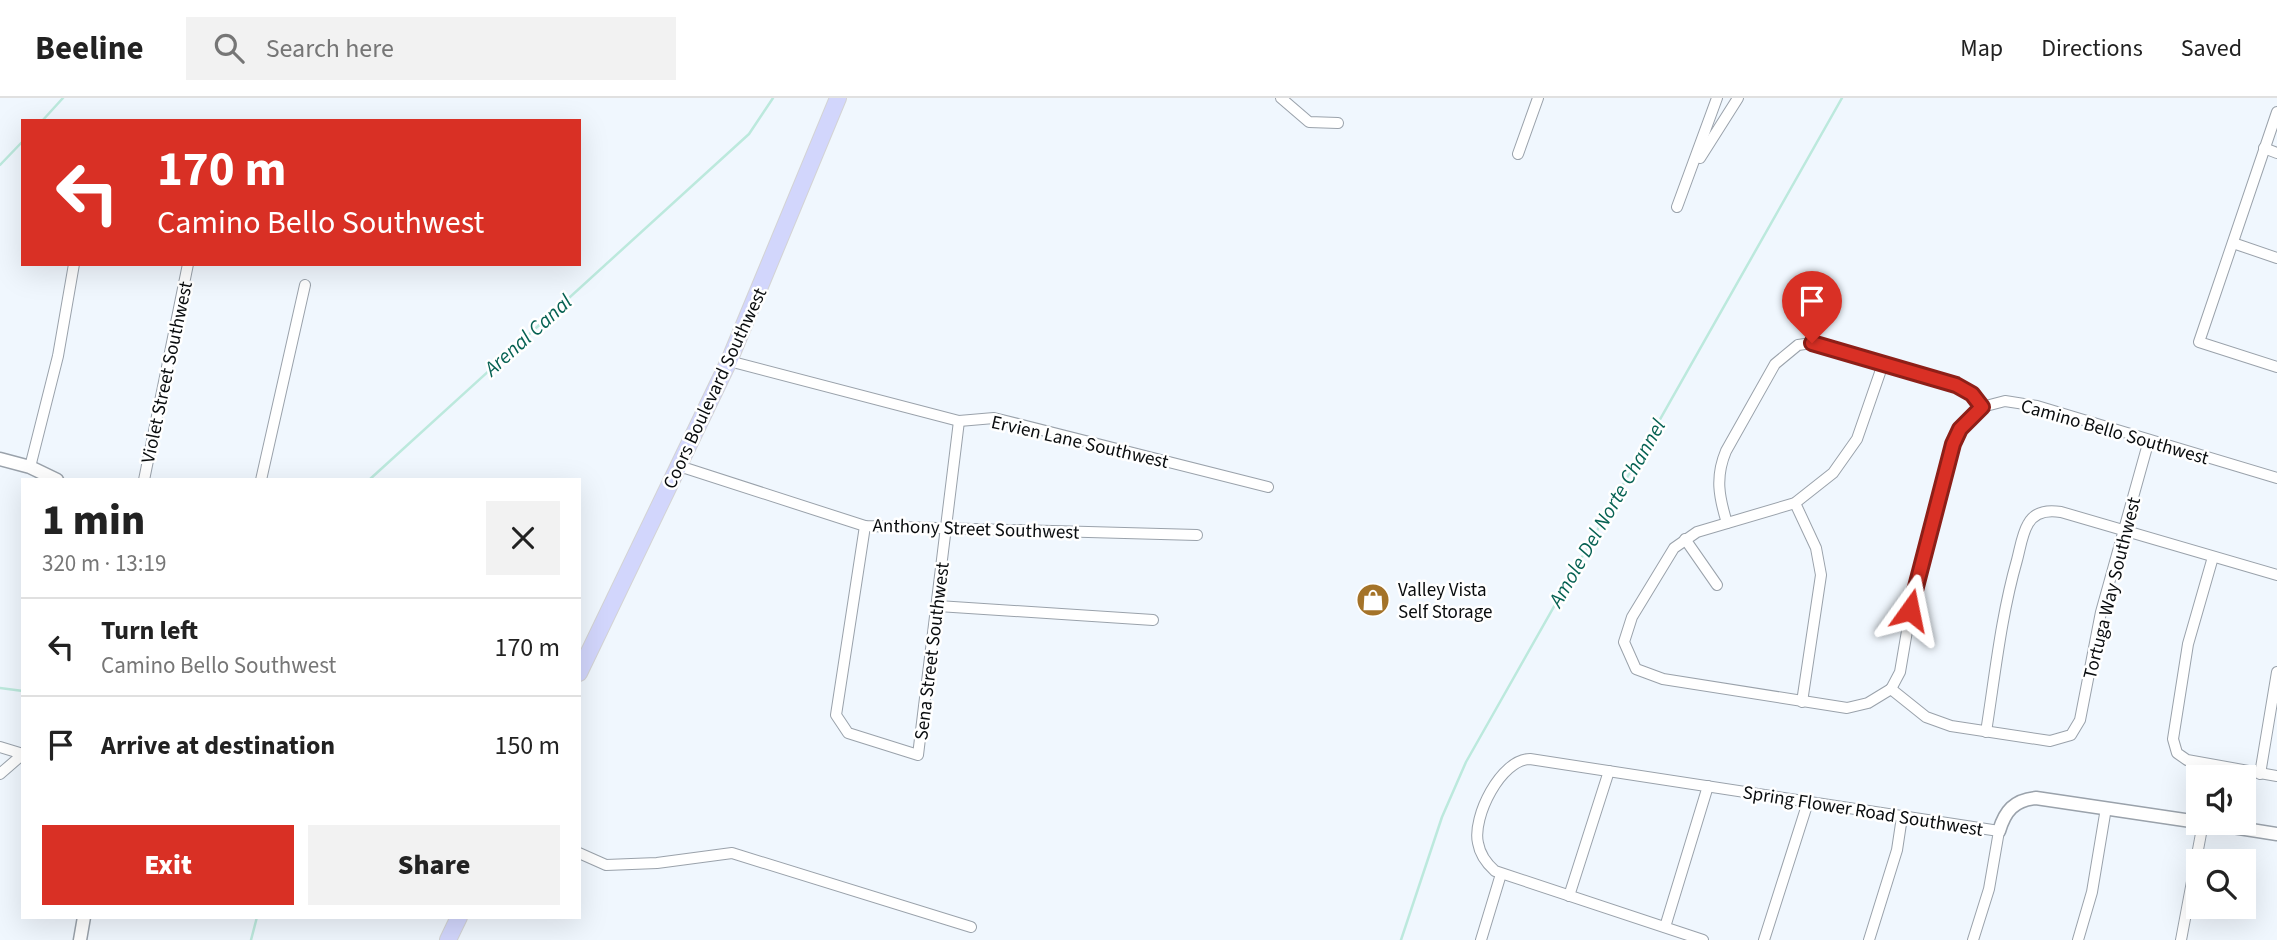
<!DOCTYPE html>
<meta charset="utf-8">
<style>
:root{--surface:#fff;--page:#f2f2f2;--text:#222;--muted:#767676;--line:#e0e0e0;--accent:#d93025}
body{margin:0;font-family:"Source Sans 3",sans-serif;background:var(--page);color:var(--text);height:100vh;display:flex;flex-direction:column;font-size:26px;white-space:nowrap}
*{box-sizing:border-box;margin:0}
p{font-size:23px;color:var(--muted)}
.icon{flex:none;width:38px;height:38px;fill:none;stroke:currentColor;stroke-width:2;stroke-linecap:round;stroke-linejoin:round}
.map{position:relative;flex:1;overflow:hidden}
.sheet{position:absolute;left:21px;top:380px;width:560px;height:441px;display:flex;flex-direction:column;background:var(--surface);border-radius:0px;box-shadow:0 7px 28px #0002}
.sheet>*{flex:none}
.top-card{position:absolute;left:21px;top:21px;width:560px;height:147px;border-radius:0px;box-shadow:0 7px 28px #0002;background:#d93025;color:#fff;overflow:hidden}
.fabs{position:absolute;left:2186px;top:667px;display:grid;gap:14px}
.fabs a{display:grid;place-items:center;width:70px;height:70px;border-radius:0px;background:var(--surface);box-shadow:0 7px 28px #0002;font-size:35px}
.pin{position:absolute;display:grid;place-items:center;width:60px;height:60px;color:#fff;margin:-72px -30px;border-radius:50% 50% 50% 0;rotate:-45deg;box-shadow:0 0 7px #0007}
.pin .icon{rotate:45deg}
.me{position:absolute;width:77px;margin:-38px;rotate:12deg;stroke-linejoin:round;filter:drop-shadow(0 0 5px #0008)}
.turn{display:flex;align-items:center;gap:24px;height:147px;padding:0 21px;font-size:32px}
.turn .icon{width:91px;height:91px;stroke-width:2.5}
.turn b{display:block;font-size:49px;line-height:60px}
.round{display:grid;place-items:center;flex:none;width:74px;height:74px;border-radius:0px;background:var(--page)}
.head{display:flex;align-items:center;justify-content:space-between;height:119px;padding:0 21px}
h1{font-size:42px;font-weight:800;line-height:52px}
.button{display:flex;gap:14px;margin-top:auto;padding:14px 21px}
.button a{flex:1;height:80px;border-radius:0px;background:var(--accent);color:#fff;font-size:28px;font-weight:800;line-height:80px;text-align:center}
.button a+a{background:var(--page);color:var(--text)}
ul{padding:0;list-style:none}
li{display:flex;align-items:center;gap:21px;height:98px;padding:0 21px;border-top:2px solid var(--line)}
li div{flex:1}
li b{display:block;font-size:26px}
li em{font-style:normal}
header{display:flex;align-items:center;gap:42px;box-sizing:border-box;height:98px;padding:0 35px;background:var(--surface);border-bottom:2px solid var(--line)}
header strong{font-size:33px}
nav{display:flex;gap:38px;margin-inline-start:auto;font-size:24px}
.search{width:490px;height:63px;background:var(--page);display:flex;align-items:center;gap:18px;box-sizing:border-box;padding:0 24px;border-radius:0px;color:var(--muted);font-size:26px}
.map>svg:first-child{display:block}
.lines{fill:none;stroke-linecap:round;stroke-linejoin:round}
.stream{stroke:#bce9dd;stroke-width:2.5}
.minor-casing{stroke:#9aa2ab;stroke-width:12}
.tertiary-casing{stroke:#9aa2ab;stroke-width:15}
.primary-casing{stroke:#d3d3d4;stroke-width:18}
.minor{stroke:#fff;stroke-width:10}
.tertiary{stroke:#fff;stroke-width:12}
.primary{stroke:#d2d6fc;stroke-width:16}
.route-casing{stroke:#8d1f18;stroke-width:18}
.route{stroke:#d93025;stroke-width:12}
.labels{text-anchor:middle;stroke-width:5;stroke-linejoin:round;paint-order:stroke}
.street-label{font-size:19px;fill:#090c0e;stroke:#fff}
.poi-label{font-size:19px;fill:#090c0e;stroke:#fff;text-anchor:start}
.water-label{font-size:21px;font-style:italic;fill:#076253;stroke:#fff}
</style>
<header>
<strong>Beeline</strong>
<div class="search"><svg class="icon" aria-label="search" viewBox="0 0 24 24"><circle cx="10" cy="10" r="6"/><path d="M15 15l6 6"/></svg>Search here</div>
<nav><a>Map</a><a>Directions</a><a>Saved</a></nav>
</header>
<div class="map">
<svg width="2277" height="842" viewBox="0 0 2277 842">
<rect width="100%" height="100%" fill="#f0f7fe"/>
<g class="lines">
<g class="stream">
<polyline points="42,23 63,0"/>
<polyline points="0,67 23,43"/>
<polyline points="369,382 749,36 773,0"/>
<polyline points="0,590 23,593"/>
<polyline points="251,842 257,819"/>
<polyline points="1401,842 1442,719 1466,664 1842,0"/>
</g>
<defs>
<g id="minor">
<polyline points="1281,0 1309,24 1338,25"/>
<polyline points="2277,14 2199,244 2277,269"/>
<polyline points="2264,50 2277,55"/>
<polyline points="1518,56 1538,0"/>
<polyline points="1700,60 1738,0"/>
<polyline points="1677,109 1717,0"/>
<polyline points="2233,145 2277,160"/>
<polyline points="729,263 959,323 994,320 1268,389"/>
<polyline points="1883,266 1857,341 1833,375 1795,405 1697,434 1674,450 1632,519 1624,544 1636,571 1663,581 1847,610 1868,605 1891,591"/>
<polyline points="679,368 865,428 1197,437"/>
<polyline points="30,369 58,258 74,166"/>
<polyline points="144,382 188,166"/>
<polyline points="261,382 305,187"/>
<polyline points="1795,405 1816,450 1821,477 1802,604"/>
<path d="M1727,425C1719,399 1715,379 1726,353L1775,266L1798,247L1812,245L1956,287L1972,296L1982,309L2005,303L2037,308L2277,380"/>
<polyline points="865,428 836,617 848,635 918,657 959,323"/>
<polyline points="1685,441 1717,487"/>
<polyline points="2213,459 2188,546 2173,641 2177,655 2187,662 2277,678"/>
<polyline points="938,508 1153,522"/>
<polyline points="1891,591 1926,619 1951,628 2050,643 2071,637 2080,622 2101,514 2149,342"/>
<polyline points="1891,591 1900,574 1915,486 1953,346 1960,331 1982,309"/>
<path d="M1986,634C1995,577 2001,518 2017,462C2020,451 2022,436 2028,426C2035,413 2049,412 2061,414L2277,477"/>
<polyline points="0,649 23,656 0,676"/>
<polyline points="2260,676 2277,574"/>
<polyline points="579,755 606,767 657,765 732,755 971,829"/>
<polyline points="1569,798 1609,673"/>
<polyline points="1665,829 1708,688"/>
<polyline points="1481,842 1501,776"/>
<path d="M1703,842L1495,773C1486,765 1480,757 1478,745C1472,719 1501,661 1530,661L1999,733L1989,791L1973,842"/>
<polyline points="1764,842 1808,704"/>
<polyline points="1869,842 1897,752 1902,719"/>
<polyline points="2078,842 2092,794 2106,710"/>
<polyline points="2181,842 2203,725"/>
</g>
<g id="tertiary">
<polyline points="0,361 30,369 57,382"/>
<polyline points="2201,724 2277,736"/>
<path d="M1999,733C2005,713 2014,702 2036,700L2198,724"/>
<polyline points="80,842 84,819"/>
</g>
<g id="primary">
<polyline points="579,575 729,263 838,0"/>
<polyline points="448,842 459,819"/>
</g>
</defs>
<use href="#minor" class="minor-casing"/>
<use href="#tertiary" class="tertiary-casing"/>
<use href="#primary" class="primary-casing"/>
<use href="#minor" class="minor"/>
<use href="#tertiary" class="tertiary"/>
<use href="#primary" class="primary"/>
</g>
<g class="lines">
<defs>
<polyline id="route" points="1812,245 1956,287 1972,296 1982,309 1960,331 1953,346 1910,512"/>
</defs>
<use href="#route" class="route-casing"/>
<use href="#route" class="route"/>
</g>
<defs>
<symbol id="shop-disc" viewBox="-11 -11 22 22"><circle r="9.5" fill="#a47329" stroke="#fff"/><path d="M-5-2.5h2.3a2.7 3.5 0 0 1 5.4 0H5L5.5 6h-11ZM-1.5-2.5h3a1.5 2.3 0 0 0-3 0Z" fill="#fff"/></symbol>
</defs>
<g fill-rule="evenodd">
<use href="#shop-disc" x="1354" y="483" width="38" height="38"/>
</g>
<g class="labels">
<g class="street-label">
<text transform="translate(166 274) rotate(-78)" y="7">Violet Street Southwest</text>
<text transform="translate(714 290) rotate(-65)" y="7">Coors Boulevard Southwest</text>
<text transform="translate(2115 333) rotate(16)" y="7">Camino Bello Southwest</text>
<text transform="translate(1080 343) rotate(13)" y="7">Ervien Lane Southwest</text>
<text transform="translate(976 430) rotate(2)" y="7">Anthony Street Southwest</text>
<text transform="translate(2111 490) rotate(-76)" y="7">Tortuga Way Southwest</text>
<text transform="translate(931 553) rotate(-83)" y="7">Sena Street Southwest</text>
<text transform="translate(1863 712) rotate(9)" y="7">Spring Flower Road Southwest</text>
</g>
<g class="poi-label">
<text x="1398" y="498">Valley Vista<tspan x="1398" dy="22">Self Storage</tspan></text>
</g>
<g class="water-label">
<text transform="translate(528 237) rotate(-42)" y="7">Arenal Canal</text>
<text transform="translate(1607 415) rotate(-60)" y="7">Amole Del Norte Channel</text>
</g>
</g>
</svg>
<div class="fabs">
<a><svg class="icon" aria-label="sound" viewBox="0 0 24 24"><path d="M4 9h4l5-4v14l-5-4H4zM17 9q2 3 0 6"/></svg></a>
<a><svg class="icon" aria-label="search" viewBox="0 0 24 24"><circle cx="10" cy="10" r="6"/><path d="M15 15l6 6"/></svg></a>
</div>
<div class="pin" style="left:1812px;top:245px;background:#d93025"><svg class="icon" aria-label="arrive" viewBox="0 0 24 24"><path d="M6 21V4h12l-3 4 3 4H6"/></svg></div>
<svg class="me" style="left:1910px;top:512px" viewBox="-20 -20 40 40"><path d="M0-17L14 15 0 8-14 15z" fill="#d93025" stroke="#fff" stroke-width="4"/></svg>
<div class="top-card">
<div class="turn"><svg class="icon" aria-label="left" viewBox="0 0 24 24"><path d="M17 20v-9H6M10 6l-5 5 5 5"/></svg><div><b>170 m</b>Camino Bello Southwest</div></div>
</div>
<section class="sheet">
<div class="head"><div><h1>1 min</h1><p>320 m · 13:19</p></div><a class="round"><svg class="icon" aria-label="close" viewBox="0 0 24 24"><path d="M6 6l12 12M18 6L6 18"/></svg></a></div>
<ul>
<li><svg class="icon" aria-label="left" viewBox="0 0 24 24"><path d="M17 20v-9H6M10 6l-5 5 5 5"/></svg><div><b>Turn left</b><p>Camino Bello Southwest</p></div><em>170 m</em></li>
<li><svg class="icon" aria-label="arrive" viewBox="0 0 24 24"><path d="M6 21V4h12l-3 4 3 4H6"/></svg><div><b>Arrive at destination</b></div><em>150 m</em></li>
</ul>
<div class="button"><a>Exit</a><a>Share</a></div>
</section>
</div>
